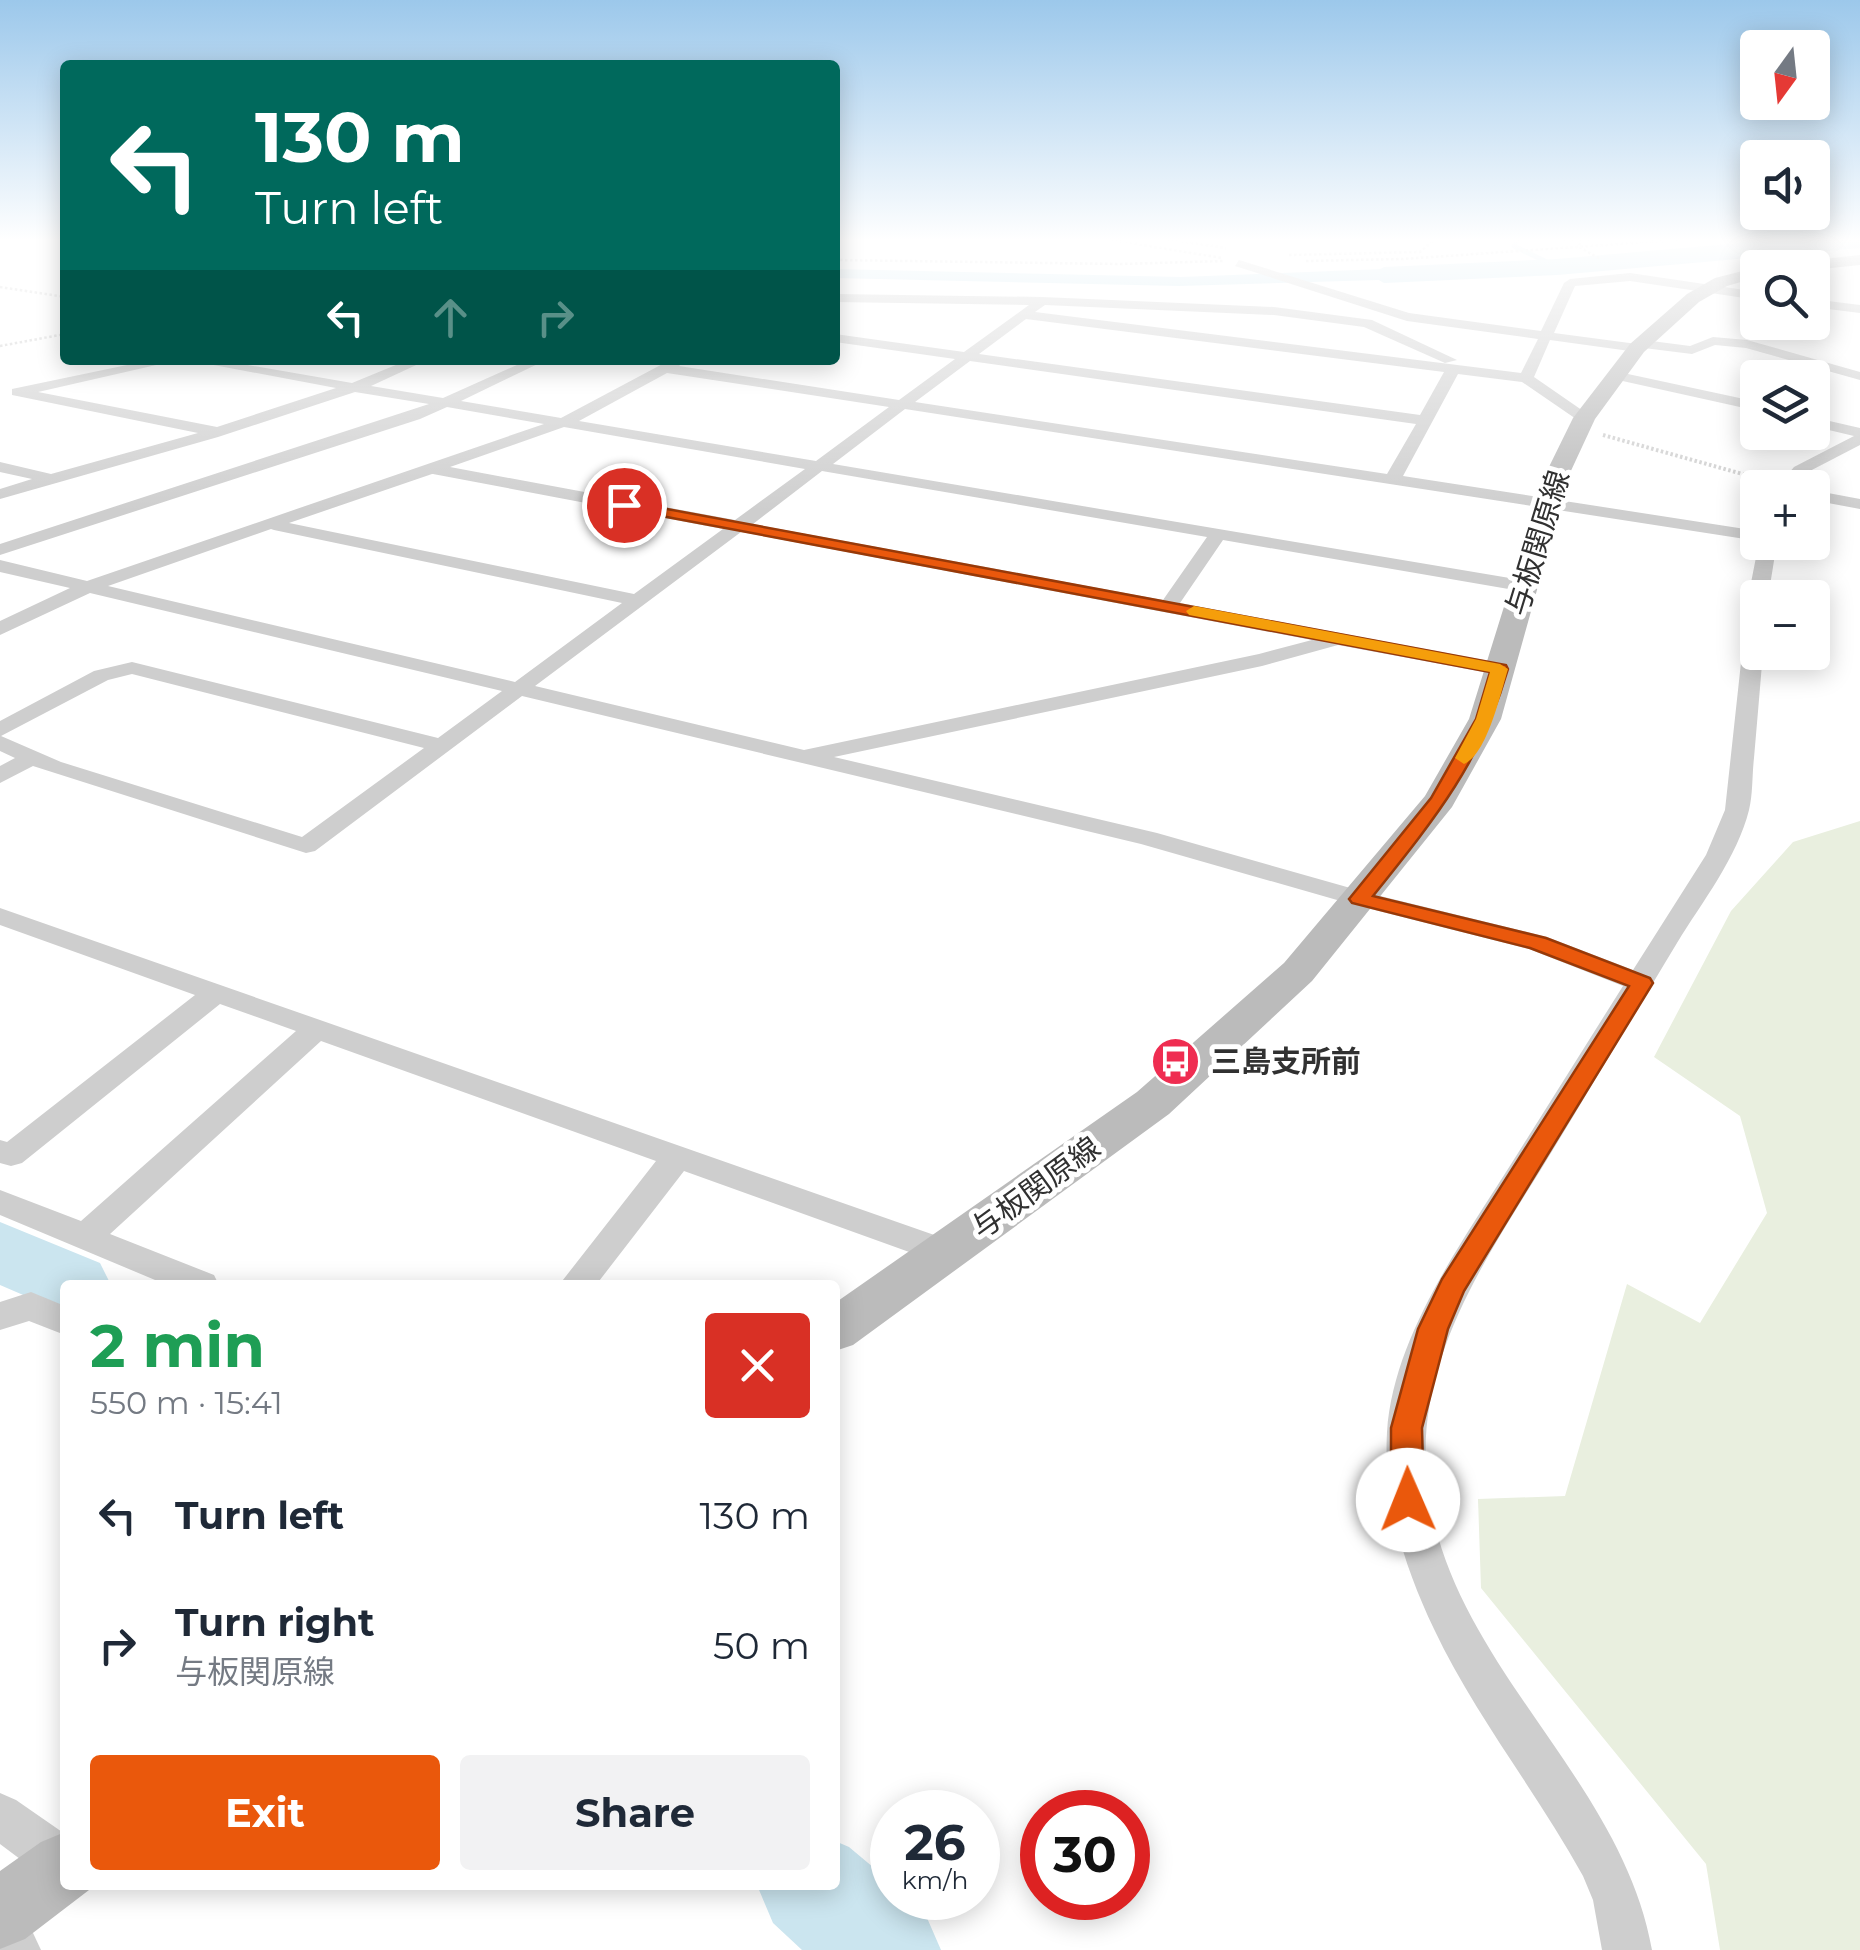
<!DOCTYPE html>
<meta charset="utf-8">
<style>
:root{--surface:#fff;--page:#f2f2f3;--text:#1f2937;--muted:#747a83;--accent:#ea580c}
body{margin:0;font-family:Montserrat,"Noto Sans JP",sans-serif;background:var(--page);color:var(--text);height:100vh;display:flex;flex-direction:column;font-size:38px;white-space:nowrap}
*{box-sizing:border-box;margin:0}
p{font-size:32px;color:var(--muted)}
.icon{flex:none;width:55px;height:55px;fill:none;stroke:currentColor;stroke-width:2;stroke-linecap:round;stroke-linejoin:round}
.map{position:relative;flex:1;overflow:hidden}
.details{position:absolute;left:60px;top:1280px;width:780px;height:610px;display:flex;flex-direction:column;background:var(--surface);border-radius:10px;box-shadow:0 5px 25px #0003}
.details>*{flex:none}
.guide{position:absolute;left:60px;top:60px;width:780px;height:305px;border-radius:10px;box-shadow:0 5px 25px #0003;background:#00695c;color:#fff;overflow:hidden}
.needle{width:65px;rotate:195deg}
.fabs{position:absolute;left:1740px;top:30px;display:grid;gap:20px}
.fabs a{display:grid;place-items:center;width:90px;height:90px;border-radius:10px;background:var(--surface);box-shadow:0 5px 25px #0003;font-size:50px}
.speed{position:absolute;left:870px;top:1790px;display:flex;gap:20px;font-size:50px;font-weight:700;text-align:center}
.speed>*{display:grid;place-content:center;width:130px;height:130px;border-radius:50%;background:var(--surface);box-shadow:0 5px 25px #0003;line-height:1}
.speed small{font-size:25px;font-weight:400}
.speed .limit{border:15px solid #d22;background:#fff;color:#111}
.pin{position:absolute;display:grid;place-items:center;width:85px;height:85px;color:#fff;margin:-42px;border:5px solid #fff;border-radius:50%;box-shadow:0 2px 10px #0007}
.me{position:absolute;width:110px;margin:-55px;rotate:359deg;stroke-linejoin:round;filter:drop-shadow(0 0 8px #0008)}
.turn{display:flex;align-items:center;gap:35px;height:210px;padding:0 30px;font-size:45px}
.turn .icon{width:130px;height:130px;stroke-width:2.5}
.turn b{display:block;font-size:70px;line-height:85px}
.lanes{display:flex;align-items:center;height:95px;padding:0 30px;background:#0003;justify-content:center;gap:50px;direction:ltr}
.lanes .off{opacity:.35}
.round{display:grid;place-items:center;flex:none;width:105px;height:105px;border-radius:10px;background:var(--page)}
.summary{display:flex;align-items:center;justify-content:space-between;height:170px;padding:0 30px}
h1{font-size:60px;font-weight:700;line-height:75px;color:#1e9e55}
.action{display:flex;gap:20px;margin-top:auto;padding:20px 30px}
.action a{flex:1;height:115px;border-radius:10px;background:var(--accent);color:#fff;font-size:40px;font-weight:700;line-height:115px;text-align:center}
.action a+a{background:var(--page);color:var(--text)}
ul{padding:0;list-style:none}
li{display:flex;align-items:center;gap:30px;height:130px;padding:0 30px}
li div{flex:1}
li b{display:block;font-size:38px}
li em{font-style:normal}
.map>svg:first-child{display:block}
.green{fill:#e9efdf}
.water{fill:#cbe5ef}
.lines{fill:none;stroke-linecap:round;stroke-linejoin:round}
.stream{stroke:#cbe5ef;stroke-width:5}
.river{fill:#cbe5ef;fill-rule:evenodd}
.path-far1{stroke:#cecece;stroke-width:2.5;stroke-dasharray:2.5 2.5;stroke-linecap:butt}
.path{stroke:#cecece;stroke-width:4;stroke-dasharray:2.5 2.5;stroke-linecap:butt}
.street{fill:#cecece;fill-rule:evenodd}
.secondary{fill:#bbb;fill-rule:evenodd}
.route{fill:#ea580c;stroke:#983908;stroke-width:2.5}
.slow{fill:#f59e0b}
.labels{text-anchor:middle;stroke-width:10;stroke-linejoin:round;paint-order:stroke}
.street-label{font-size:30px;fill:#313131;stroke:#fff}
.poi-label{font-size:30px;font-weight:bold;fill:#313131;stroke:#fff;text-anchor:start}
</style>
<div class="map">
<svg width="1860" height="1950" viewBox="0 0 1860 1950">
<rect width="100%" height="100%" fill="#fff"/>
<polygon class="green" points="1860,821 1860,1950 1720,1950 1706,1864 1481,1588 1478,1499 1565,1496 1627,1284 1700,1323 1767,1213 1740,1116 1654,1057 1731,911 1793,842"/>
<polygon class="water" points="1458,266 1477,277 1179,286 835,278 835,269 1181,277"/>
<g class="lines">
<g class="stream">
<polyline points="1518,238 1514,246 1557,267"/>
<polyline points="1561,238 1590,238"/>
</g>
<g class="river">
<polygon points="1797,238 1860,238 1860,248 1557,275 1384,283 1370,275 1384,267 1557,259"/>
<polygon points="0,1222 100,1263 111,1285 65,1285 65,1313 0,1285"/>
<polygon points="835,1841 849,1847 892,1883 892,1898 909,1898 924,1911 941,1950 802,1950 773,1923 757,1885 835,1885"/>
</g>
<g class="path-far1">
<polyline points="1100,238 1222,258"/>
<polyline points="1156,238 1226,248"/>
<polyline points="1582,238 1579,247 1600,259"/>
<polyline points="1289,255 1420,252 1436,238"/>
<polyline points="835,260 1120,264 1224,261"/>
<polyline points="1306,261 1403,259 1705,238"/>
<polyline points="0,287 65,297"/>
<polyline points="0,346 65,334"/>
</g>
<polyline class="path" points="1603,435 1764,480"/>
<g class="street">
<path d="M1239,260L1409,313L1541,331L1564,283L1570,279L1630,273L1758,292V300L1630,281L1575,286L1554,333L1637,344L1644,340L1690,346L1713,337L1747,340L1860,372V380L1746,348L1715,345L1692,354L1644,348L1637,352L1550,340L1534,377L1589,415V421H1579L1522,382L1458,374L1403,476L1758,531V541L905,409L833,464L1533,582V590L1526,592L1223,540L1180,603L1500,663L1510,669L1500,675L1338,645L1262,666L834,757L1157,833L1368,893L1547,937L1633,970L1706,855L1725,810L1748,598L1759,542H1777L1768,598H1758V652H1763C1760,688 1757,723 1754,758C1752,775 1753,794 1749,810C1737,858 1702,902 1677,943C1637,1009 1596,1079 1554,1148C1493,1249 1414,1354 1427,1479C1444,1661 1621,1774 1652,1950H1602L1593,1900L1583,1876C1537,1792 1475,1716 1434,1629C1405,1568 1383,1501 1387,1432C1393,1339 1458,1248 1506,1172C1545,1110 1584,1048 1623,986L1529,949L1351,904L1141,844L522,696L315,851L306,853L33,766L0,783V766L15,758L0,751V721L94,671L132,662L438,738L502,691L90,593L0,635V621L70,588L0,572V560L87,581L544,424L447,407L420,419L0,555V544L429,404L355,392L218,437L0,499V489L32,479L0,472V462L51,474L198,433L17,396L12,395V389L151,360H178L38,392L217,427L336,388L187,360H219L352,383L408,360H427L371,386L443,398L528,360H546L461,401L561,418L670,360H687L679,366L899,400L955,359L835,342V334L964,352L1029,305L835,302V294L1042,297L1274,307L1372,320L1457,360L1445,363L1364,327L1274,315L1045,305L1035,312L1521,373L1538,339L1407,321L1235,266ZM1026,319L1444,372L1420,415L979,354ZM970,361L1416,424L1387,474L915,402ZM667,373L889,407L816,461L579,421ZM564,427L805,469L735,520L450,467ZM822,471L1207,537L1163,600L753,524ZM432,474H433L723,529L634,594L289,523ZM271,529L274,530L622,603L515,682L108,586ZM741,532L1312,640L1259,654L804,750L535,686ZM132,674L424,748L302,837L61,762L1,736L108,680Z"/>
<polygon points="1812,299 1860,305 1860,313 1812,307"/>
<polygon points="1614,371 1758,402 1758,411 1609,378 1607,375"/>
<polygon points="1812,417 1860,428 1860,445 1806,473 1793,488 1776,488 1794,467 1854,436 1812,426"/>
<polygon points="1812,490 1860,499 1860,509 1812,500"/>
<polygon points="0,908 960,1244 965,1253 960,1262 948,1266 684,1171 596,1285 559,1285 656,1161 321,1041 110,1234 214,1275 219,1285 167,1285 0,1215 0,1190 81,1221 296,1031 220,1004 22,1163 11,1166 0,1163 0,1140 7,1142 195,995 0,925"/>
<polygon points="31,1292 65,1306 65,1335 29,1321 0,1330 0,1302"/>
<polygon points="0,1793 16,1800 65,1834 65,1885 69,1885 65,1887 48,1880 0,1844"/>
<polygon points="0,1915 33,1933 41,1950 0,1950"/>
</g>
<g class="secondary">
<polygon points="1860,255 1860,265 1812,270 1779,268 1787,263"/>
<polygon points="1758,267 1758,277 1727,286 1699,302 1644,352 1595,419 1569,475 1501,719 1452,807 1312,981 1169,1114 853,1345 835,1351 835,1303 1137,1092 1284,963 1425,796 1469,719 1545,475 1573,418 1630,344 1687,294 1715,278"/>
<polygon points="65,1832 65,1885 92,1885 89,1890 25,1939 0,1949 0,1871 41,1842"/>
</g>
</g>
<linearGradient id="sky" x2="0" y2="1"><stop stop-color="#9cc8eb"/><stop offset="0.47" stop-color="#fff"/><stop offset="1" stop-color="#fff" stop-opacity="0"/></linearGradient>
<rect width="1860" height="511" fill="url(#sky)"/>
<path class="route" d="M624,501L1506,665L1508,669C1481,763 1433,821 1373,896L1546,938L1650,978L1653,983L1464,1291L1448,1329L1422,1428L1424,1500L1419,1510L1408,1514L1396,1510L1391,1500V1428L1418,1329L1442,1279L1629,986L1530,948L1352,903L1349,899L1431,798L1476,719L1490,672L619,508L617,505Z"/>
<path class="slow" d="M1194,606L1500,664L1508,669C1501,692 1487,755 1464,764L1455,758L1476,719L1490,672L1189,615L1186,611Z"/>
<defs>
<symbol id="bus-disc" viewBox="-11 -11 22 22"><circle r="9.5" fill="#ef2d51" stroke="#fff"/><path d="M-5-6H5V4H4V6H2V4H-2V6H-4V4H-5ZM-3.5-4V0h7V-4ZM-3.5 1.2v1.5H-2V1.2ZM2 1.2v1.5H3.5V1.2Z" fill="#fff"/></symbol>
</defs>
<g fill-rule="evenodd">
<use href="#bus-disc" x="1148" y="1034" width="55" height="55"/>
</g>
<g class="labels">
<g class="street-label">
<text transform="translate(1538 543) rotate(-73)" y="10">与板関原線</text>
<text transform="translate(1036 1188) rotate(-36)" y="10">与板関原線</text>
</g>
<g class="poi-label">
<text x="1211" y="1072">三島支所前</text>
</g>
</g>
</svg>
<div class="fabs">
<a><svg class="needle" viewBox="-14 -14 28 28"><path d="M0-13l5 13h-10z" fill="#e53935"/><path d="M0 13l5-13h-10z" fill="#747a83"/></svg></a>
<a><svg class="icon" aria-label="sound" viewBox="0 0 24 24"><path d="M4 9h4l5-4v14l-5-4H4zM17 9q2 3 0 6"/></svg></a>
<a><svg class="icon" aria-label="search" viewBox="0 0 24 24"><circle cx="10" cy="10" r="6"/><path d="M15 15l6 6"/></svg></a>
<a><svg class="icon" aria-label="layers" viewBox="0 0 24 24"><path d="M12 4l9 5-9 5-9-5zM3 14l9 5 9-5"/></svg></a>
<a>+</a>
<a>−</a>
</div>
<div class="speed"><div>26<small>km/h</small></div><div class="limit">30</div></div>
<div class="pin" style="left:624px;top:505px;background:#d93025"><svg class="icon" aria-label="arrive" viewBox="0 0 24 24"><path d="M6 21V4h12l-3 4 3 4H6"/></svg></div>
<svg class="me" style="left:1408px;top:1500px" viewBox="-20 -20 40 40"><circle r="19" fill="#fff"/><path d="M0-13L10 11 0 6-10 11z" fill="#ea580c"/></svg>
<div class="guide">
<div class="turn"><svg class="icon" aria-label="left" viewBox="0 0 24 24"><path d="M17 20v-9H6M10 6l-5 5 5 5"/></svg><div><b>130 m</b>Turn left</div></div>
<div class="lanes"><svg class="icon" aria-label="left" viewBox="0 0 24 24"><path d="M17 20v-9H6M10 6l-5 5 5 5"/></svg><svg class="icon off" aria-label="ahead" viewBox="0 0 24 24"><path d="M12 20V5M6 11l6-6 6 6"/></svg><svg class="icon off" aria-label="right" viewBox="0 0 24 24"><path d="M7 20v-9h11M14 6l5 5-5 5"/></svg></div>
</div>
<section class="details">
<div class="summary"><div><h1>2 min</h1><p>550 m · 15:41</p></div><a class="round" style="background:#d93025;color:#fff"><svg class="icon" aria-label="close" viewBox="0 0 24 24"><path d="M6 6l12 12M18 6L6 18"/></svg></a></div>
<ul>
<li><svg class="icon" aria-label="left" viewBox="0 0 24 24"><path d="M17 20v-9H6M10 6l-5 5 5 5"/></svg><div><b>Turn left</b></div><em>130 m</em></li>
<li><svg class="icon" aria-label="right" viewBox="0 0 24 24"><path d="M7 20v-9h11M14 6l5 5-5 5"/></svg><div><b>Turn right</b><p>与板関原線</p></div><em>50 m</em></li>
</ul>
<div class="action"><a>Exit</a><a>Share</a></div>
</section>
</div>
